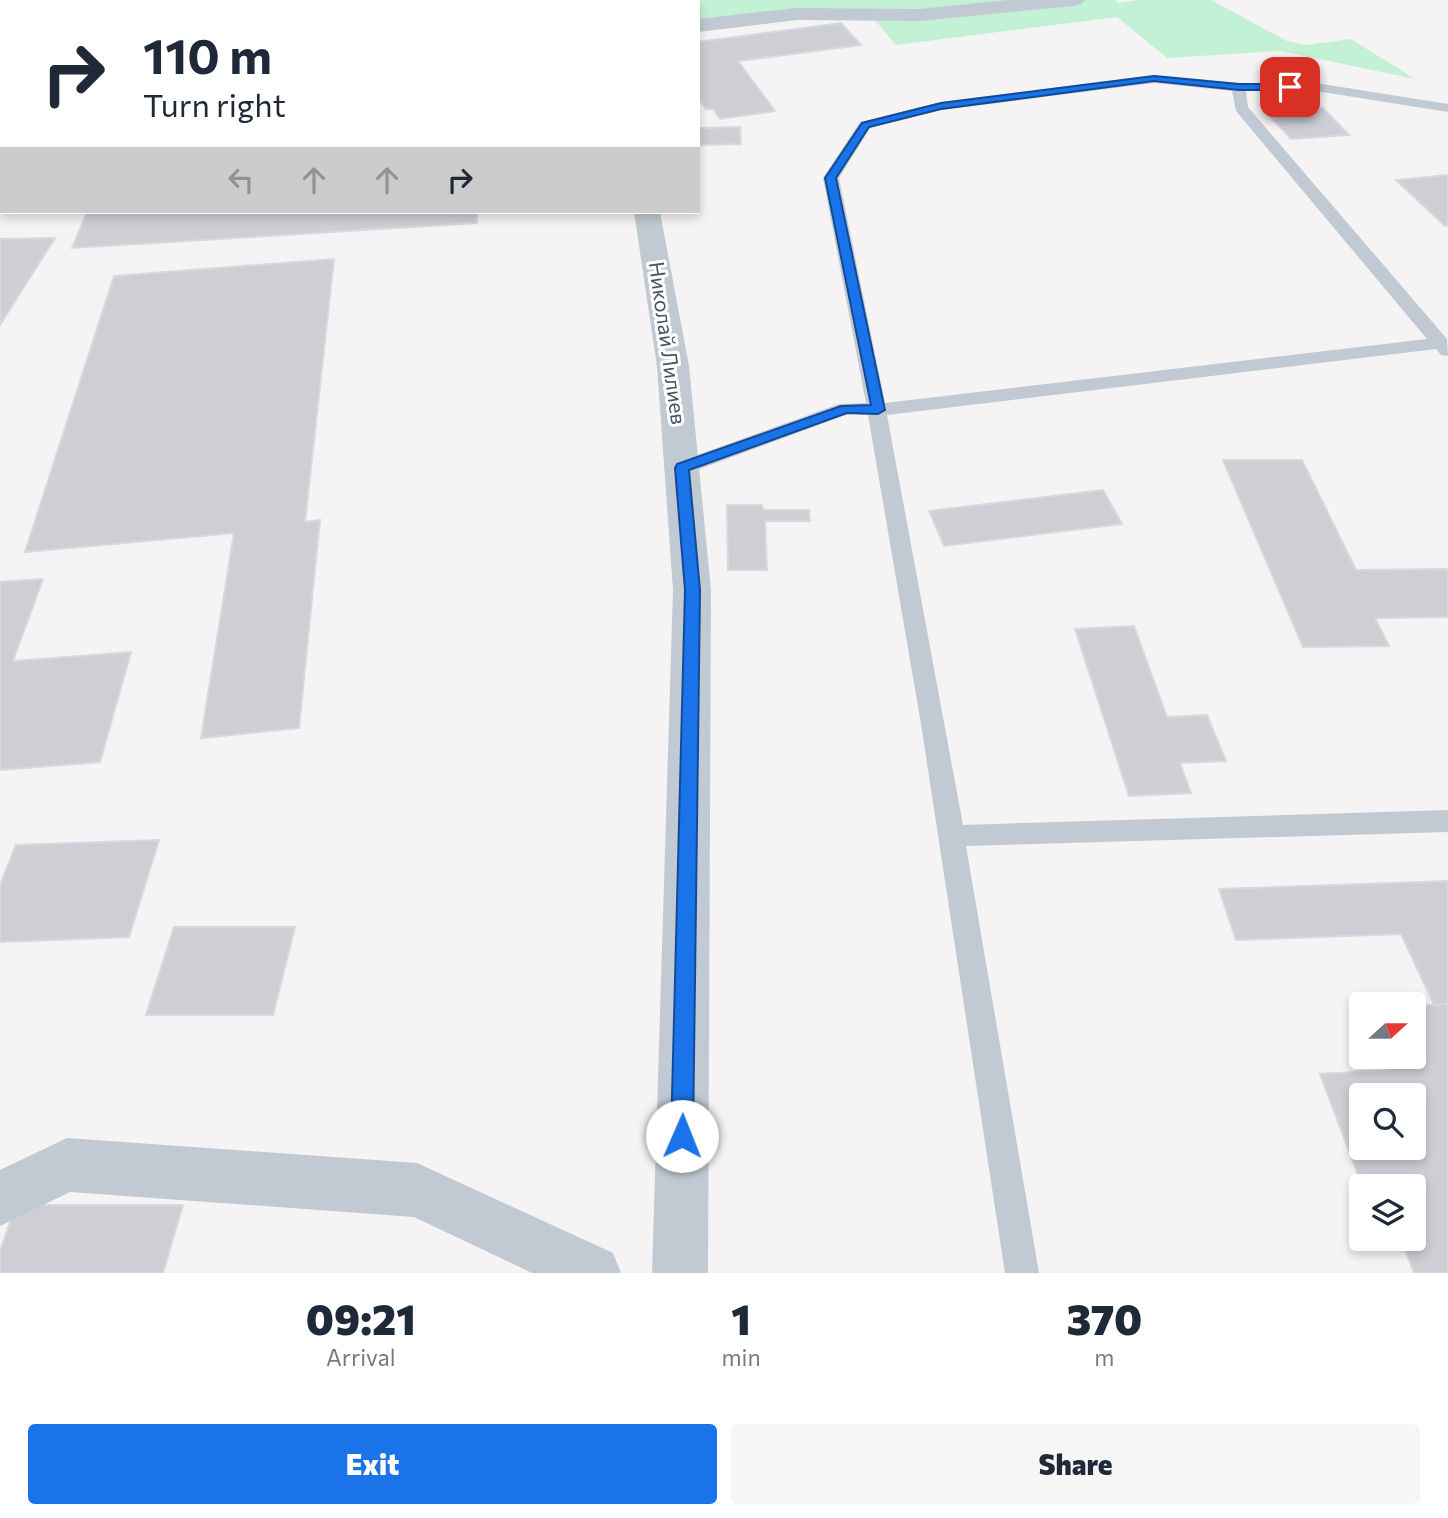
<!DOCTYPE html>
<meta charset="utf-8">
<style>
:root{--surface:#fff;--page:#f6f6f7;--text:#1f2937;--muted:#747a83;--accent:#1a73e8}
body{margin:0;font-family:Commissioner,sans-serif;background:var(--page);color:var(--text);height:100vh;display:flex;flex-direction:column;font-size:26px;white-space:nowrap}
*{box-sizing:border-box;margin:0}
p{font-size:23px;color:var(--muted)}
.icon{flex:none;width:38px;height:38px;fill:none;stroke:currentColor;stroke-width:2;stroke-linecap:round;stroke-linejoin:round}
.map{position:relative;height:1273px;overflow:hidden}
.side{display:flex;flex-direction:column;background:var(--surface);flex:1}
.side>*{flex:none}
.guide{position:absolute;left:0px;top:0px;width:700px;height:214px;box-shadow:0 4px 10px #0003;background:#fff;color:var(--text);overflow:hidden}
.needle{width:46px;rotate:69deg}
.fabs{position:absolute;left:1349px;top:992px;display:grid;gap:14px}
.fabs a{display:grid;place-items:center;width:77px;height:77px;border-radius:7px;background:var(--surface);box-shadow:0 4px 10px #0003;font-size:35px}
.pin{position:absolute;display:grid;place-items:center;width:60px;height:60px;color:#fff;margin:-30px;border-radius:14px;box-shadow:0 4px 10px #0006}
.me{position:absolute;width:77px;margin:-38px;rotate:1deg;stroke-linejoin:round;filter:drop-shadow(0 0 5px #0008)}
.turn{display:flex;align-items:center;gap:24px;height:147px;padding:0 28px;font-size:32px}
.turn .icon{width:91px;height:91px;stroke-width:2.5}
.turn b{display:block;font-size:49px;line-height:60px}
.lanes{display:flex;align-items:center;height:66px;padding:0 28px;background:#0003;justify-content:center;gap:35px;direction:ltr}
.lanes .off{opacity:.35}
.eta{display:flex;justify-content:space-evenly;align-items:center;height:119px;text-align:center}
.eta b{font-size:42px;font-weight:800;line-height:49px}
.primary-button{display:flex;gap:14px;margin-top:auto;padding:14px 28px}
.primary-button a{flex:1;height:80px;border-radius:7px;background:var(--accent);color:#fff;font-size:28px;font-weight:800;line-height:80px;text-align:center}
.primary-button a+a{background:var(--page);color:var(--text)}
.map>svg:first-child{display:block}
.green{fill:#c3f1d5}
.building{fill:#cdcfd5;stroke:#d7d9de;stroke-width:2;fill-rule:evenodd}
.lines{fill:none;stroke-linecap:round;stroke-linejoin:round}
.service{fill:#c1cad2;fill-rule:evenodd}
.minor{fill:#c1cad2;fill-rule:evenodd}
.route{fill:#1a73e8;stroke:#114b97;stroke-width:2}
.labels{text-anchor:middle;stroke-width:6;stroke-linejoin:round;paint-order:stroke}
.street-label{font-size:21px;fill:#4a5661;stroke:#fff}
</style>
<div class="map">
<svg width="1448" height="1273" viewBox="0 0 1448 1273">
<rect width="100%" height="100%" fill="#f5f3f3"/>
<polygon class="green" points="603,0 1116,0 1118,3 1138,0 1211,0 1287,41 1306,45 1351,39 1415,79 1281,51 1167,58 1117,17 896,45 873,18 844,15 698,31 698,2"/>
<g class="building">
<polygon points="6,0 156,0 5,2"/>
<polygon points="841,23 861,45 738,61 775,111 720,119 713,109 706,109 698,98 698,42"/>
<polygon points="1323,108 1349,135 1291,139 1266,112"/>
<polygon points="740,127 741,144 700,145 699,128"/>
<polygon points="1448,175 1448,226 1445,226 1396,180"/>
<polygon points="87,212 477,212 477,223 72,248"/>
<polygon points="55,238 0,325 0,239"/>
<polygon points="334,259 305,522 320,520 299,728 201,738 234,533 25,552 114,276"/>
<polygon points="1223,460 1302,460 1356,570 1448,569 1448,617 1375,618 1389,646 1303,647"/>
<polygon points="1103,490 1122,524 944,546 929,511"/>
<polygon points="727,505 762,505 763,510 809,510 810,521 765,521 767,570 728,570"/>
<polygon points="43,579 13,661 131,652 100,762 0,770 0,582"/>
<polygon points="1134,626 1167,717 1207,715 1226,761 1180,763 1191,793 1129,796 1075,629"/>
<polygon points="159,840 129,937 0,942 0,885 16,845"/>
<polygon points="1448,881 1448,1004 1434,1005 1401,934 1236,940 1219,889"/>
<polygon points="174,927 295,927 273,1015 146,1015"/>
<path d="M1448,1004V1273H1414L1401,1239H1414V1186H1362L1320,1074L1390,1070L1385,1057H1414V1006ZM1362,1096H1414V1148H1362Z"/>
<polygon points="16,1205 183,1205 163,1273 0,1273 0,1251"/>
</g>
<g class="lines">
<path class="service" d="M1154,75L1239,83H1316L1448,104V112L1316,91H1246L1248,107L1447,339L1448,356L1441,355L1436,349L887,415L963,825L1448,810V832L966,846L1039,1273H1005L921,724L868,415L848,414L689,473H675L672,468L675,463L839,404L866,403L823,178L860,122L941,102ZM1154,83L1232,91L1236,111L1427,339L885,403L839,178L870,128L941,110Z"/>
<g class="minor">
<polygon points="580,0 602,0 602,2 581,2"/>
<polygon points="1008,0 1085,0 1081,4 1074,6 919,21 796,20 698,32 698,19 796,8 919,9"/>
<polygon points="634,212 660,212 689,366 711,590 708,1273 652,1273 673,590 657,366"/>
<polygon points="67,1138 417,1163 613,1253 621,1273 532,1273 414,1217 70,1192 0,1226 0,1170"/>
</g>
</g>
<polygon class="route" points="1154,76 1239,84 1290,84 1295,87 1290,90 1239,90 1154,81 941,109 869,127 836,178 885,410 878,414 847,413 689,470 700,590 693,1136 690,1144 682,1147 675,1144 671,1136 685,590 675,468 677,464 841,406 871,405 825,178 862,123 941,103"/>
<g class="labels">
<g class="street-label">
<text transform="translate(667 343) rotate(82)" y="7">Николай Лилиев</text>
</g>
</g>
</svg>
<div class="fabs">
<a><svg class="needle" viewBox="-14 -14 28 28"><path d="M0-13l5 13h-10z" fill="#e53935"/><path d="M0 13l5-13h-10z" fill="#747a83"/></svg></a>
<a><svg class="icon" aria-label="search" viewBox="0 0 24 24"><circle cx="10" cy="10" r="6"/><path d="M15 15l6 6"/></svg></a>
<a><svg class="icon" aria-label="layers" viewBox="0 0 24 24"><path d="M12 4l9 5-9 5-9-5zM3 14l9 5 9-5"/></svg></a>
</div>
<div class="pin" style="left:1290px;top:87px;background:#d93025"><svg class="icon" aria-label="arrive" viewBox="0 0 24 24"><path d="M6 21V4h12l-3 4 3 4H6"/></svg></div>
<svg class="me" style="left:682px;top:1136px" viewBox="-20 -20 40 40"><circle r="19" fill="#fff"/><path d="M0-13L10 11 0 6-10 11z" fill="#1a73e8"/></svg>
<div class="guide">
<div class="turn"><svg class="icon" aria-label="right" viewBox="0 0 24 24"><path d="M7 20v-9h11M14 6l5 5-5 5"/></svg><div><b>110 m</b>Turn right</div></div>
<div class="lanes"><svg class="icon off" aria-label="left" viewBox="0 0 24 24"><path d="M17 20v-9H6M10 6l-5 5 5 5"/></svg><svg class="icon off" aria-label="ahead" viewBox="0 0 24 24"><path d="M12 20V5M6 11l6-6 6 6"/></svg><svg class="icon off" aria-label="ahead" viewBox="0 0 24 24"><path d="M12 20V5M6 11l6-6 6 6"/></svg><svg class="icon" aria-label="right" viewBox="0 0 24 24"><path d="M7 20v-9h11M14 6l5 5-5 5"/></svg></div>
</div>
</div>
<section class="side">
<div class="eta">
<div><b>09:21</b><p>Arrival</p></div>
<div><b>1</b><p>min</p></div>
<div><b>370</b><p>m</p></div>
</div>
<div class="primary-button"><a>Exit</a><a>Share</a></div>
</section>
